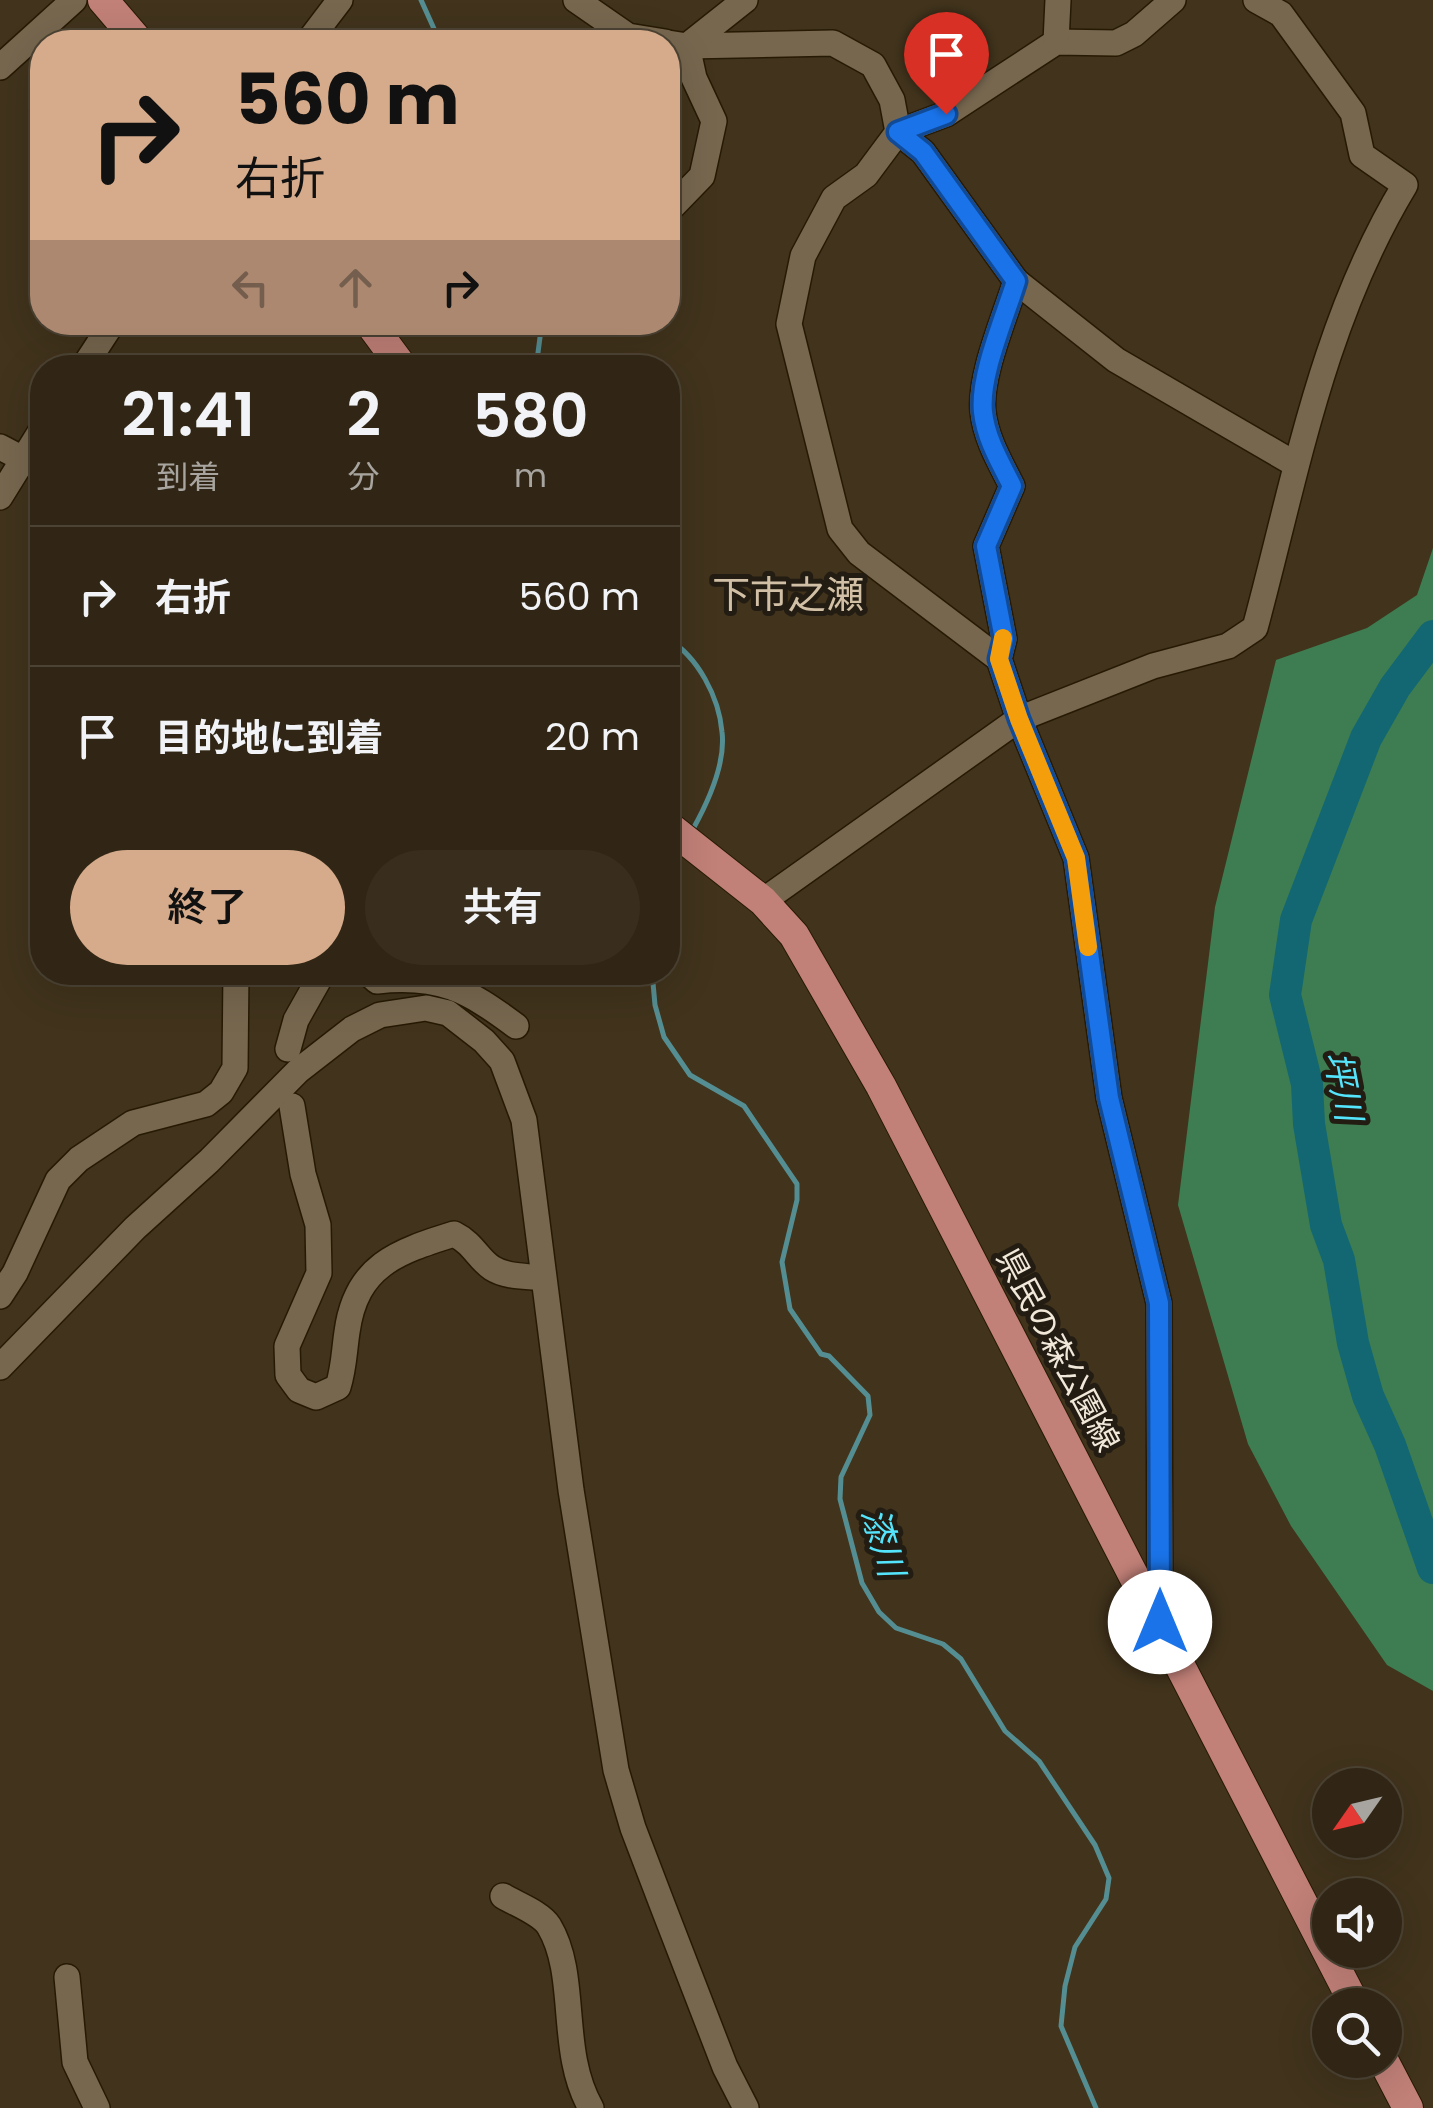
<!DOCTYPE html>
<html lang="ja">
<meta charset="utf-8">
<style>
:root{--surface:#312615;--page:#392e1e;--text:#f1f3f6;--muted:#a8a5a0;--line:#4c4334;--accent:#d6ab8b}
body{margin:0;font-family:Poppins,"Noto Sans JP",sans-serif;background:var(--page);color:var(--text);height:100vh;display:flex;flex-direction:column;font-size:38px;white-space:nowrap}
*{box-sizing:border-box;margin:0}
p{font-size:32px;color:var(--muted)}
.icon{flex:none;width:55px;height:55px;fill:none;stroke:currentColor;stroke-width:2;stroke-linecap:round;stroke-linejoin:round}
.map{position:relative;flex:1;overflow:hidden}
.side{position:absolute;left:30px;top:355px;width:650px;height:630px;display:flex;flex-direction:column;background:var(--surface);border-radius:40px;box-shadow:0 10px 40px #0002,0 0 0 2px var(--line)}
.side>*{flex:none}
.banner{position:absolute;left:30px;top:30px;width:650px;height:305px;border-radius:40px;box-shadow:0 10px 40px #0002,0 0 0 2px var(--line);background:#d6ab8b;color:#111;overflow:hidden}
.needle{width:65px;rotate:236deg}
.controls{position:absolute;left:1312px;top:1768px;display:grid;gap:20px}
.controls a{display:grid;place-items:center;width:90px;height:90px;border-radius:50%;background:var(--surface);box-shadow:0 10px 40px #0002,0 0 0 2px var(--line);font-size:50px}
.pin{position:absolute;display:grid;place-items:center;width:85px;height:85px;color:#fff;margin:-102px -42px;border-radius:50% 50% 50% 0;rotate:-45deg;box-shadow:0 0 10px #0007}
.pin .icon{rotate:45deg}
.me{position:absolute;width:110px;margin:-55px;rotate:0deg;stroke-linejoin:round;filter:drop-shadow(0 0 8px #0008)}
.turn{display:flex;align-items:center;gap:35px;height:210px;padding:0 40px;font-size:45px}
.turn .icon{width:130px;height:130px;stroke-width:2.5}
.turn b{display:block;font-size:70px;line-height:85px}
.lanes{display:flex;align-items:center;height:95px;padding:0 40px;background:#0003;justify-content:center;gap:50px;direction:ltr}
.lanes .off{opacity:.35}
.eta{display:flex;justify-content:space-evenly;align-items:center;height:170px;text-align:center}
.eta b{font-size:60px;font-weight:600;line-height:70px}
.cta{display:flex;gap:20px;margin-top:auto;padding:20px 40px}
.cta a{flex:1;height:115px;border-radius:60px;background:var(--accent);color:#111;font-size:40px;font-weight:600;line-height:115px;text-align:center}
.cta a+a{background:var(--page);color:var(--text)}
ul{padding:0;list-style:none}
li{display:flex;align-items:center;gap:30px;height:140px;padding:0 40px;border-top:2px solid var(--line)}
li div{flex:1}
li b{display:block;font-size:38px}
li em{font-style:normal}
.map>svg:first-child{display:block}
.forest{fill:#3d7d51}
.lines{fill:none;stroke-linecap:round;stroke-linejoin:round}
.stream{stroke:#558e92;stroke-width:5}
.river{stroke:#126773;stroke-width:32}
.minor-casing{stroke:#271a04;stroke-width:28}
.major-casing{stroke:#271a04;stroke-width:32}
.minor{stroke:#77674f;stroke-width:25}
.major{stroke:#c18078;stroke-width:30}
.route-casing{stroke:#114b97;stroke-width:25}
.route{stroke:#1a73e8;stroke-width:18}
.slow{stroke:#f59e0b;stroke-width:18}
.labels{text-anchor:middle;stroke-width:10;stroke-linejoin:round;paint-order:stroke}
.street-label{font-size:32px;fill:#f1e8da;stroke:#221c12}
.water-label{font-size:35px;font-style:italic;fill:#54e5fd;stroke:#221c12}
.quarter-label{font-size:38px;fill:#d2c0a6;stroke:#221c12}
</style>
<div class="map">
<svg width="1433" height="2108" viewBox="0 0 1433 2108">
<rect width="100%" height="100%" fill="#41331c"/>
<polygon class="forest" points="1433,548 1433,1691 1387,1665 1291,1526 1248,1444 1178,1205 1215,907 1276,660 1367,628 1417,595"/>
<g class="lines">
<g class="stream">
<polyline points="421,0 440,42"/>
<polyline points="536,368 542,322"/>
<path d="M668,639C698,657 719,697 722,732C726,764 708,802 693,829"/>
<polyline points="668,876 682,848"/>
<polyline points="652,972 655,1005 664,1037 690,1075 744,1106 797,1184 797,1200 782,1262 790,1309 821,1354 829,1356 868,1396 870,1415 841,1477 840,1499 862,1583 879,1612 896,1628 943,1644 961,1659 1005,1731 1039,1761 1095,1845 1109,1878 1106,1899 1075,1947 1065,1986 1061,2026 1096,2108"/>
</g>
<polyline class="river" points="1433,636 1395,687 1366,738 1296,920 1285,995 1307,1084 1309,1124 1326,1225 1339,1260 1353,1343 1368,1396 1390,1445 1433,1568"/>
<defs>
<g id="minor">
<polyline points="576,0 628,36 665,42"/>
<polyline points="1173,0 1134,34 1116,43 1056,42 946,114 898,132 923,152 1016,281 1116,360 1295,464"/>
<polyline points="308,42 340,0"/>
<polyline points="1056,42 1058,0"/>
<polyline points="668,43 687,46 833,43 873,65 892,100 898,132 866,175 834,198 803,256 789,324 840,529 859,553 999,659 1019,719 1076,858 1109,1098 1159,1303 1160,1622"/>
<polyline points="0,67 74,0"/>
<polyline points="668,211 702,176 714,121 694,78 687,46 745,0"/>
<polyline points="83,368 113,322"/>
<polyline points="0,447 42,469"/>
<polyline points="0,497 42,429"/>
<path d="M999,659L1004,639L986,546L1012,486C1000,462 986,439 983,412C979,376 1005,317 1016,281"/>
<path d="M763,901L1019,719L1153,666L1228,646L1255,628C1296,476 1322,322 1405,185L1362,155L1353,113L1281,14L1256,0"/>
<path d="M367,972L377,981C439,974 468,990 516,1026"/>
<polyline points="288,1049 296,1020 323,972"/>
<path d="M292,1106L303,1174L318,1225L319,1273L287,1346L288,1375L299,1390L316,1397L338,1387C344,1368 344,1352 347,1332C356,1265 397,1252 454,1234C474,1244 477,1258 492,1268C506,1277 526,1276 542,1278"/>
<polyline points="0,1296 15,1273 58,1180 79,1159 133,1123 206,1104 221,1092 235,1068 236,972"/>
<polyline points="0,1367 135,1228 209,1161 298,1071 352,1029 380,1015 426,1008 448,1013 484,1041 502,1061 524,1120 571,1490 616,1770 633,1828 662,1904 725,2067 746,2108"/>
<path d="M503,1896C516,1904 541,1913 549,1926C579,1976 558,2051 591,2108"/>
<polyline points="67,1977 75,2062 97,2108"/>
</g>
<g id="major">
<polyline points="103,0 139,42"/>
<polyline points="369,322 403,368"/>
<polyline points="668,826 763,901 794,935 881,1086 1355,2005"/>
<polyline points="1383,2060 1408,2108"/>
</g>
</defs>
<use href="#minor" class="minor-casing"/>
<use href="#major" class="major-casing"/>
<use href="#minor" class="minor"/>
<use href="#major" class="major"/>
</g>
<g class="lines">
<defs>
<path id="route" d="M946,114L898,132L923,152L1016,281C1005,317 979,376 983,412C986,439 1000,462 1012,486L986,546L1004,639L999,659L1019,719L1076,858L1109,1098L1159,1303L1160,1622"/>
</defs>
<use href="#route" class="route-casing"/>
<use href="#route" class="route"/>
<polyline class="slow" points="1003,638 999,659 1019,719 1076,858 1088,947"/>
</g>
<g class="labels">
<g class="street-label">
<text transform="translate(1058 1350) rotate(62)" y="11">県民の森公園線</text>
</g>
<g class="water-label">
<text transform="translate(1343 1086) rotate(79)" y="12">坪川</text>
<text transform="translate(883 1542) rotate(74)" y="12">漆川</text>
</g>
<g class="quarter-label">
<text x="788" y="608">下市之瀬</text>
</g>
</g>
</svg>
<div class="controls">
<a><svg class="needle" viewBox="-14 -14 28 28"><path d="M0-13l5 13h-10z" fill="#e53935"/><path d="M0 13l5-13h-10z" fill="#a8a5a0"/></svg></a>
<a><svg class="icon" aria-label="sound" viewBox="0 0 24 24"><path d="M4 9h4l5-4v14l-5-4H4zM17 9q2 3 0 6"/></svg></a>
<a><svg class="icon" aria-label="search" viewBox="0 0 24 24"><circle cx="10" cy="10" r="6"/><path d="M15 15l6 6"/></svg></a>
</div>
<div class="pin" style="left:946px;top:114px;background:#d93025"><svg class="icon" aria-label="arrive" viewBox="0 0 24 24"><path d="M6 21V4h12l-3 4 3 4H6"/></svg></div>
<svg class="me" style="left:1160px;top:1622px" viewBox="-20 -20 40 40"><circle r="19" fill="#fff"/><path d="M0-13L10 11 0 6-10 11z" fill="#1a73e8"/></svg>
<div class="banner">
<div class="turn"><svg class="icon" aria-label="right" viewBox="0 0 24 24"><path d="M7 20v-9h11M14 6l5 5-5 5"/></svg><div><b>560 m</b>右折</div></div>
<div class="lanes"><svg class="icon off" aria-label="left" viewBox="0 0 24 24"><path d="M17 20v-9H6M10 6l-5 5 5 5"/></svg><svg class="icon off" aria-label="ahead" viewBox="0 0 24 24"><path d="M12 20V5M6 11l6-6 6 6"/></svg><svg class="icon" aria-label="right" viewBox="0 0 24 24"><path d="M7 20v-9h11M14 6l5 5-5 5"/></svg></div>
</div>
<section class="side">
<div class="eta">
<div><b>21:41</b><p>到着</p></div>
<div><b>2</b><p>分</p></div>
<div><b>580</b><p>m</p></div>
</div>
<ul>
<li><svg class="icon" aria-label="right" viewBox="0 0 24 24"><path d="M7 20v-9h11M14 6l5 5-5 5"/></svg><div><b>右折</b></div><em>560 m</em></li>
<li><svg class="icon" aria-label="arrive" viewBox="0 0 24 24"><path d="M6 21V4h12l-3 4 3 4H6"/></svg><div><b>目的地に到着</b></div><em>20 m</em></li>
</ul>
<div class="cta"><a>終了</a><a>共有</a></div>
</section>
</div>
